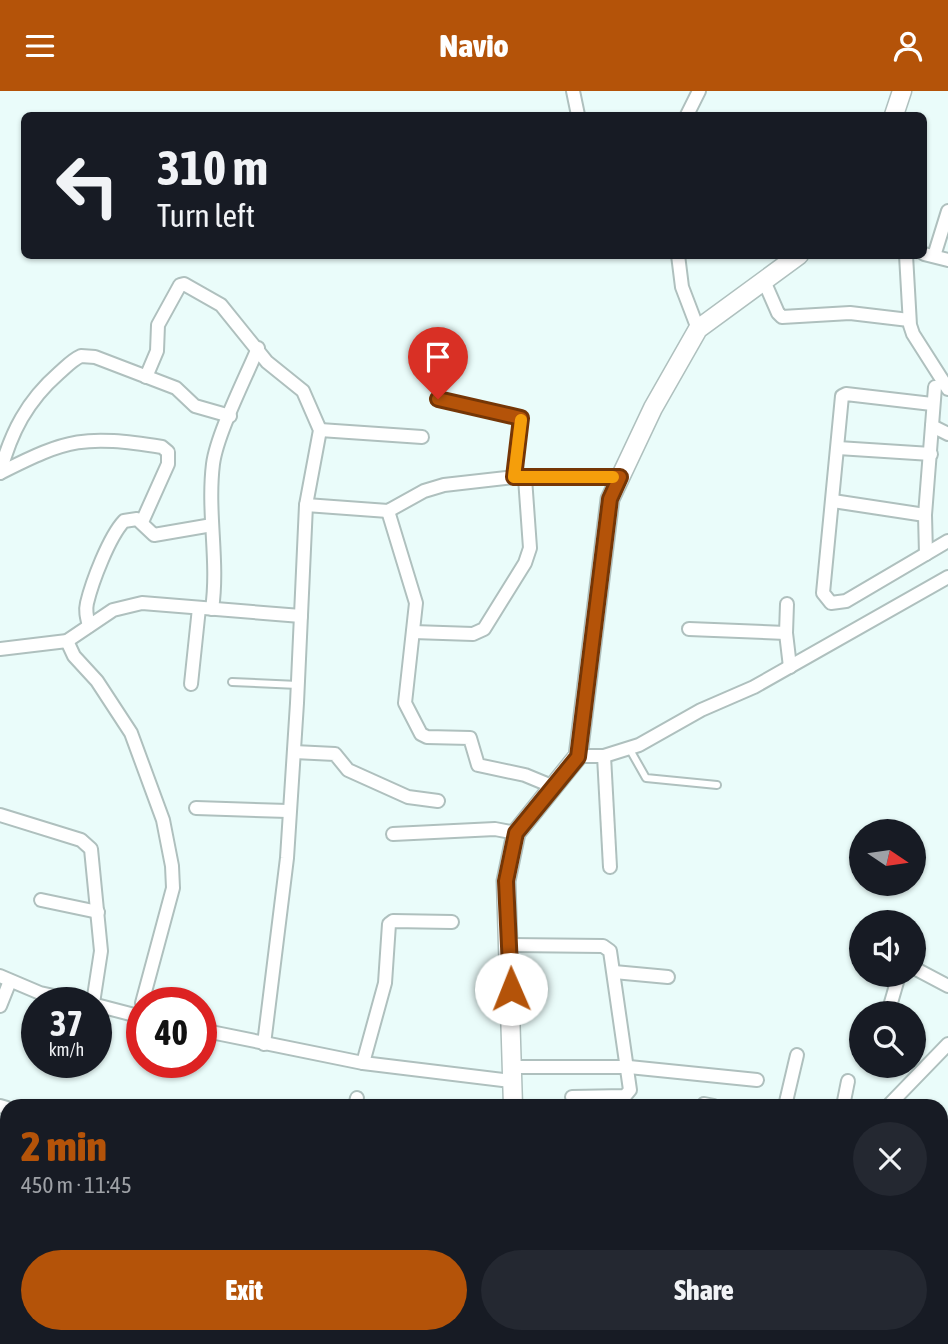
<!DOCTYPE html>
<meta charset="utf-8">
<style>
:root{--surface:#171b24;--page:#242831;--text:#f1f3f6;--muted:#9ea1a6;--accent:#b45309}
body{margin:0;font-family:"Asap Condensed",sans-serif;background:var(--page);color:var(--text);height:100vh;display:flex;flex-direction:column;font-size:26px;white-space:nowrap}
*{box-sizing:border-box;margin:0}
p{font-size:23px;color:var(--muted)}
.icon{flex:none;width:38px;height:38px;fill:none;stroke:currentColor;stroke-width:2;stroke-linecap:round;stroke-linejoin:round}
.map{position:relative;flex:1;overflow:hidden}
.details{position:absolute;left:0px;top:1008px;width:948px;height:245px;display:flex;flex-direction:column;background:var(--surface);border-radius:21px 21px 0 0;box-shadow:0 2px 5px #0004}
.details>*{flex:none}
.hud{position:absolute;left:21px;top:21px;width:906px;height:147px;border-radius:10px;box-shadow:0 2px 5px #0004;background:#171b24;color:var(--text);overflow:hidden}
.needle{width:46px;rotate:103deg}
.controls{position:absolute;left:849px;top:728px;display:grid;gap:14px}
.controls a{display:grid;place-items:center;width:77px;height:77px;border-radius:50%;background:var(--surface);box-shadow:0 2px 5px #0004;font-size:35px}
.speed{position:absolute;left:21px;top:896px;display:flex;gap:14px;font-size:35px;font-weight:700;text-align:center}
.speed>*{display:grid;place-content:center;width:91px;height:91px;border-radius:50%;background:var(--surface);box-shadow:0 2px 5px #0004;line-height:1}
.speed small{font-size:18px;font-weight:400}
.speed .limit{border:10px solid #d22;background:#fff;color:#111}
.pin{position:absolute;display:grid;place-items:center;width:60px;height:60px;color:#fff;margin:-72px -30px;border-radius:50% 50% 50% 0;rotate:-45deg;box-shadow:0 0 7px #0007}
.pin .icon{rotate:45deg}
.me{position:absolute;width:77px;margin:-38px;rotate:359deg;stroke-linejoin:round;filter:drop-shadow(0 0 5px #0008)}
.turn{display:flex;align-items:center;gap:24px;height:147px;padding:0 21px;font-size:32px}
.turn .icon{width:91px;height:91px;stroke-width:2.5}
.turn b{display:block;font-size:49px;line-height:60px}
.round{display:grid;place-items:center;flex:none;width:74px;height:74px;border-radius:37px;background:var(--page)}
.head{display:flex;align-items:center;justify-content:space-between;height:119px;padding:0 21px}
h1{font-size:42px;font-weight:800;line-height:52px;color:var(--accent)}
.button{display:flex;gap:14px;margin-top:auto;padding:14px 21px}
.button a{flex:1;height:80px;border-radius:42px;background:var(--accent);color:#fff;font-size:28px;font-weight:800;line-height:80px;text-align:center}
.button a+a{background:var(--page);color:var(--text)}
header{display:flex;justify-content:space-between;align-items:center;height:91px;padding:0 21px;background:var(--accent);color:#fff;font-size:32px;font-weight:800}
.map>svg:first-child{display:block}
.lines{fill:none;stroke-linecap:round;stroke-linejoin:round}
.lane-casing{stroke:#afc0be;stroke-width:10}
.street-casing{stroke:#afc0be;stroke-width:16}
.secondary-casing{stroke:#afc0be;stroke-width:21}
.highway-casing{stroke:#afc0be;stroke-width:26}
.lane{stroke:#fff;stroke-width:6}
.street{stroke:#fff;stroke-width:12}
.secondary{stroke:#fff;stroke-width:18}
.highway{stroke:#fff;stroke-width:23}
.route-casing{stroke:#753606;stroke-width:18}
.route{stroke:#b45309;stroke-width:12}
.slow{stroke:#f59e0b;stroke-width:12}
</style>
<header><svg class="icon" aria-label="menu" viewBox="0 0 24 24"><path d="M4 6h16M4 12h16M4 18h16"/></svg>Navio<svg class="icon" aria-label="person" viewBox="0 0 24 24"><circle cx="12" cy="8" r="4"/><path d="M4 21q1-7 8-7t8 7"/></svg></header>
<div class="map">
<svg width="948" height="1253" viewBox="0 0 948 1253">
<rect width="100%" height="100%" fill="#eafcfa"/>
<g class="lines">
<defs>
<g id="lane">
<polyline points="232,591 298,594"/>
<polyline points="629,657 646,687 717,694"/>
</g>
<g id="street">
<polyline points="573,0 578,24"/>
<polyline points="687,24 699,0"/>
<polyline points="924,163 948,169"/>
<polyline points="678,164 682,196 698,238"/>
<polyline points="906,164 910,234 913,243 948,298"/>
<polyline points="934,165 948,120"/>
<polyline points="764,190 778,222 782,226 850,222 909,229"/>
<polyline points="146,286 157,260 158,234 180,194 184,193 221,214 267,271 303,300 320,339 306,414 297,612 287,767 264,953"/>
<polyline points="438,308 521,327 514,386"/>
<polyline points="932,313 846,303 842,305 823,502 831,512 846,510 948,450"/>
<polyline points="932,335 948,343"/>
<polyline points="320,339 422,346"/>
<polyline points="838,357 931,363"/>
<path d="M0,382C11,341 27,310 59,282C66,276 72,269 81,265L95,266L176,297L195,315L230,325"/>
<path d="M0,382C69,347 84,344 162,356L168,361V373L142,431"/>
<polyline points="833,410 925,424"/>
<polyline points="306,414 388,420 424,400 444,394 514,386 620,386"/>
<polyline points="388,420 416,512 405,612 421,643 427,646 470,647 478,674 525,684 554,696"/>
<polyline points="926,463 925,424 935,296"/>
<polyline points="787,513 786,542 790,576"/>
<path d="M212,518C219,470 207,422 213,373C217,343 245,288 258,257"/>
<path d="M89,535C87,527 85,520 87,512C92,491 109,446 124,430L137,428L154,444L212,434"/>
<polyline points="689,538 786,542"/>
<polyline points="413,541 473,543 484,538 525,472 530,457 525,387"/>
<polyline points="67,550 74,565 97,590 131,642 163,729 172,775 173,797 142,912"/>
<polyline points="0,558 67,550 113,519 142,512 301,525"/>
<polyline points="191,593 199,517"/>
<polyline points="294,661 335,663 348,679 408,706 438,710"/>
<polyline points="578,665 604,665 639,654 701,619 754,596 948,486"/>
<polyline points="604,665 610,776"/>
<polyline points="196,717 288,720"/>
<polyline points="0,724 81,749 91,758 101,860 93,912"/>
<polyline points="393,743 495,738 516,742"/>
<polyline points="41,809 98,821"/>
<polyline points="510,854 603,855 610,860 630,999 625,1005 572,1006"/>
<polyline points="914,877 948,895"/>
<polyline points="614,881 668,886"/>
<polyline points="0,885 40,902 86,912"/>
<polyline points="96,914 142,926"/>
<polyline points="0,915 10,890"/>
<polyline points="888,922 899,884"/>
<polyline points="201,939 363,972 511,990"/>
<polyline points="363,972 385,892 389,833 393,830 452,831"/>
<polyline points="511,976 629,976 757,989"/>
<polyline points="704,1013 714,1015"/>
<polyline points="0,1015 7,1017"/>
<polyline points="355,1015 357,1007"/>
<polyline points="785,1015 797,964"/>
<polyline points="843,1015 848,990"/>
<polyline points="888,1015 948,953"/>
<polyline points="0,1148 7,1128"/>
<polyline points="0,1162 7,1164"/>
<polyline points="293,1253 293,1246"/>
</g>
<g id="secondary">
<polyline points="894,24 902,0"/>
<polyline points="513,1015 506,790 516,742 578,665 610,408 653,317 698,238 799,164"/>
<polyline points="544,1253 545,1246"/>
</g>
<g id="highway">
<polyline points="942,1061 948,1054"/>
<polyline points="942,1087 948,1081"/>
<polyline points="749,1253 756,1246"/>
<polyline points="774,1253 782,1246"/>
</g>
</defs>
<use href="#lane" class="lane-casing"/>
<use href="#street" class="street-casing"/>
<use href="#secondary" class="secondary-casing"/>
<use href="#highway" class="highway-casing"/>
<use href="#lane" class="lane"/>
<use href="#street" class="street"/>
<use href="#secondary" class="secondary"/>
<use href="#highway" class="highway"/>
</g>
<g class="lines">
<defs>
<polyline id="route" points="438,308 521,327 514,386 620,386 610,408 578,666 516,742 506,790 511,898"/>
</defs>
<use href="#route" class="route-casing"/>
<use href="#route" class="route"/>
<polyline class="slow" points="521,329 514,386 613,386"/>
</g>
</svg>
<div class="controls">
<a><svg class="needle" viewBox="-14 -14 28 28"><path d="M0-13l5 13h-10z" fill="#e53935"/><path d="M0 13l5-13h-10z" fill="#9ea1a6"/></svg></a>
<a><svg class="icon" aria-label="sound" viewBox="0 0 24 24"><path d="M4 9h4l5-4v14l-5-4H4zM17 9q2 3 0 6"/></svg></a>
<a><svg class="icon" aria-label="search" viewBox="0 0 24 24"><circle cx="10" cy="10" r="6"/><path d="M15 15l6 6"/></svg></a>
</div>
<div class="speed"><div>37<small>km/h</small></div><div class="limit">40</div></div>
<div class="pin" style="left:438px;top:308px;background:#d93025"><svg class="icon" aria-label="arrive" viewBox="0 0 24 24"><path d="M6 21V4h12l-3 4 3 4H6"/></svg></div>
<svg class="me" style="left:511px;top:898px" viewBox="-20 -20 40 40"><circle r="19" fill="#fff"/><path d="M0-13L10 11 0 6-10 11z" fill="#b45309"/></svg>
<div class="hud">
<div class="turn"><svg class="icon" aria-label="left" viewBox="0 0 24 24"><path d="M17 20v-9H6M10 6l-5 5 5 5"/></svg><div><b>310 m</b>Turn left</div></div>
</div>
<section class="details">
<div class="head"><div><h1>2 min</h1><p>450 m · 11:45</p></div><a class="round"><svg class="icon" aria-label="close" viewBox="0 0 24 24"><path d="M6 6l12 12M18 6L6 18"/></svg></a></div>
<div class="button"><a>Exit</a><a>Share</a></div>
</section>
</div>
